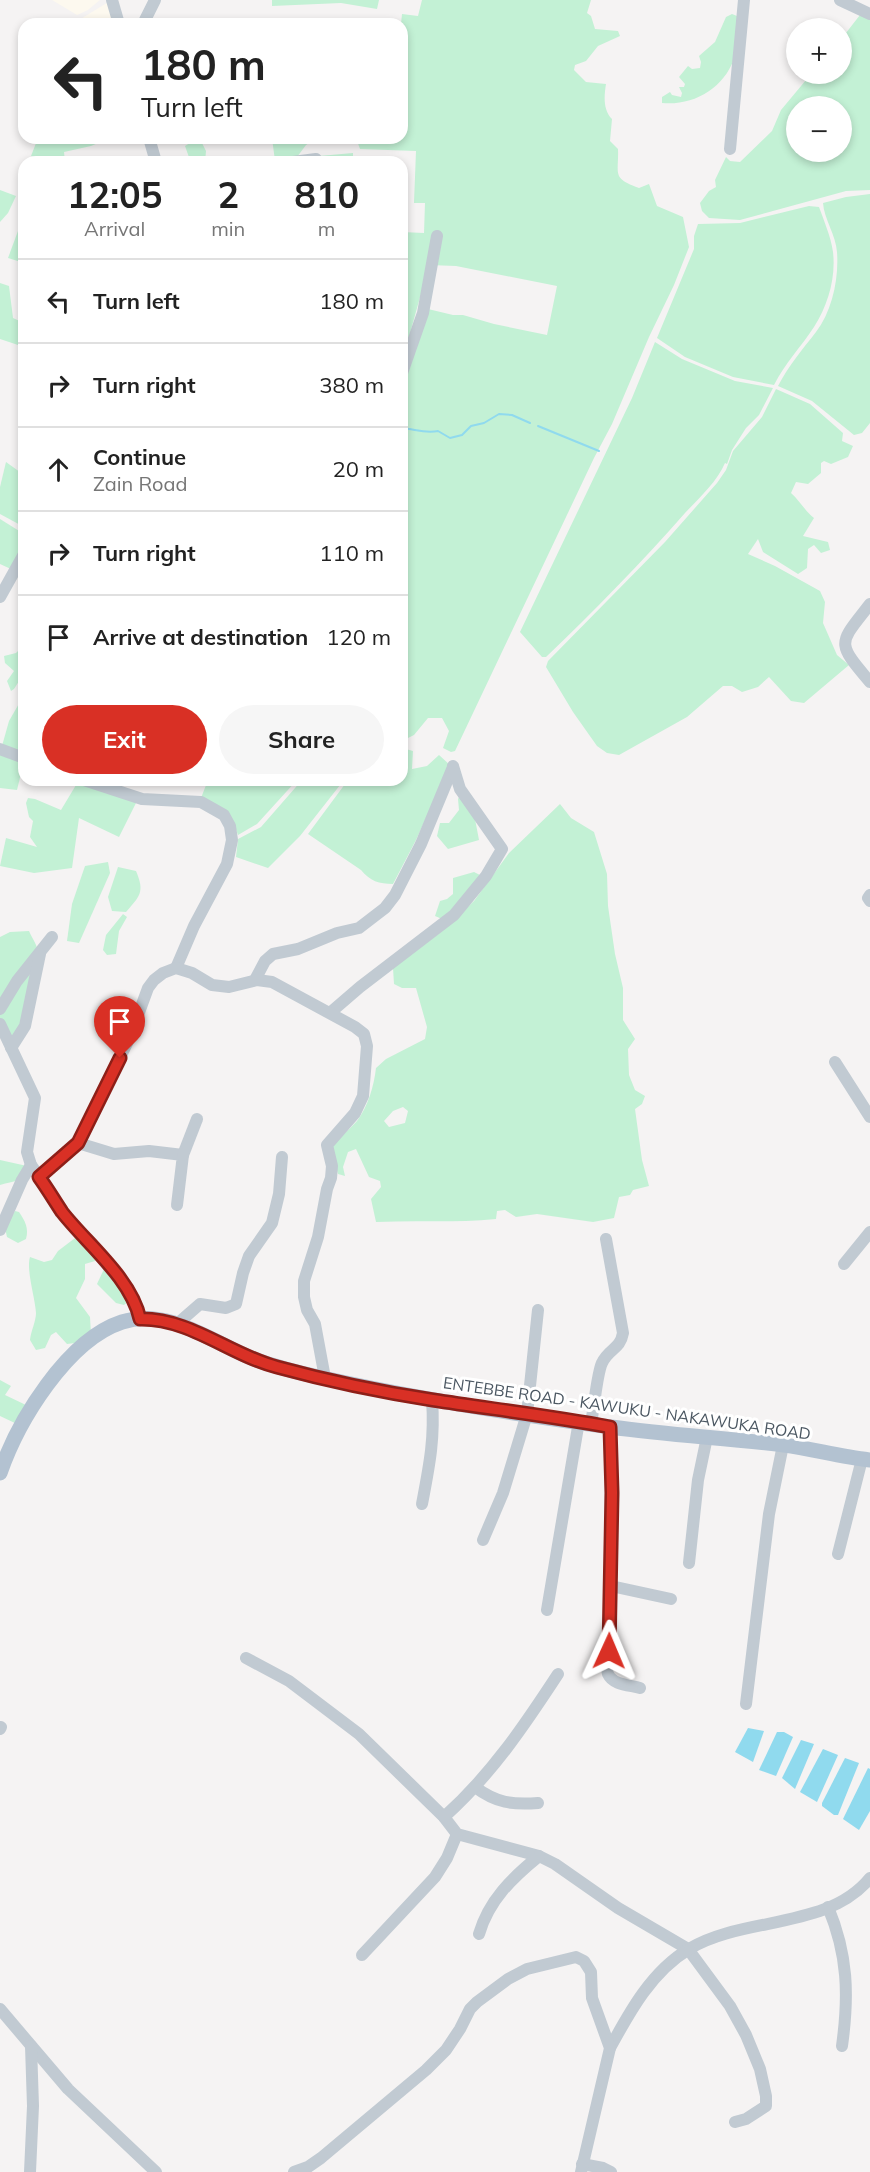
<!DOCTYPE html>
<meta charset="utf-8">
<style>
:root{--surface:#fff;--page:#f6f6f6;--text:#222;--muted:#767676;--line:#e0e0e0;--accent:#d93025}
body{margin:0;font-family:Mulish,sans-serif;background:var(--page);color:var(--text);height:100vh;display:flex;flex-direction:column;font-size:22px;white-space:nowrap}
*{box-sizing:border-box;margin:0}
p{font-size:20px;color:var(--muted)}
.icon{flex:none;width:33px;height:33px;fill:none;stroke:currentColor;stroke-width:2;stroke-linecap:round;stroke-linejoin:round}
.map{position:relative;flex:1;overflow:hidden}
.drawer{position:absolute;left:18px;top:156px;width:390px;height:630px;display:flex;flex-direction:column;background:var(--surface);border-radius:18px;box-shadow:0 3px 9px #0003}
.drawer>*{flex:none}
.guide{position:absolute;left:18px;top:18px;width:390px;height:126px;border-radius:18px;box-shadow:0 3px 9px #0003;background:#fff;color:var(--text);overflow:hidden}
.buttons{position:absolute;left:786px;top:18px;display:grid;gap:12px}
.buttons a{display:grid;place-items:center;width:66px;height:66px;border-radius:50%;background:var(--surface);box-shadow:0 3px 9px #0003;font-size:30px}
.pin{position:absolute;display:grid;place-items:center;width:51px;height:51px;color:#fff;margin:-62px -26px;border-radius:50% 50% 50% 0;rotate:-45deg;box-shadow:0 0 6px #0007}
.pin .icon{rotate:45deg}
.me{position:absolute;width:66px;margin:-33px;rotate:1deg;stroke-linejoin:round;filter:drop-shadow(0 0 4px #0008)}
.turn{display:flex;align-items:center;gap:21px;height:126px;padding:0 24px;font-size:27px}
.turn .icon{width:78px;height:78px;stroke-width:2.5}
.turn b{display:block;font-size:42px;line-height:51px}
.eta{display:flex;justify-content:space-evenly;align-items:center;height:102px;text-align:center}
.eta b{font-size:36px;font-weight:700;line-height:42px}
.cta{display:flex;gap:12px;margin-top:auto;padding:12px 24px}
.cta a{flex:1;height:69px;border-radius:36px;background:var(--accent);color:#fff;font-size:24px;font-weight:700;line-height:69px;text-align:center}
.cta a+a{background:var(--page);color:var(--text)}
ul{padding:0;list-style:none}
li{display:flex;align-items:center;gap:18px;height:84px;padding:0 24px;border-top:2px solid var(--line)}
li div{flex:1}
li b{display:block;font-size:22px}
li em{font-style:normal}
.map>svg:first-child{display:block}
.commercial{fill:#fdf9ef}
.green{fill:#c3f1d5;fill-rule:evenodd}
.water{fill:#90daee}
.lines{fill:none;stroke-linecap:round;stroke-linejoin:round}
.stream{stroke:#90daee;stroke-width:2}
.minor{stroke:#c1cad2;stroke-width:12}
.major{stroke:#b3c2d1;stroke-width:15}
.route-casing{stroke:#8d1f18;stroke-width:15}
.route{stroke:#d93025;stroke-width:10}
.labels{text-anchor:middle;stroke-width:6;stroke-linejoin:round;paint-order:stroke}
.street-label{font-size:16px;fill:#4a5661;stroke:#fff}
</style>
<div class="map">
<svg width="870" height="2172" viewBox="0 0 870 2172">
<rect width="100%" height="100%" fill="#f5f3f3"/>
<g class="commercial">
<polygon points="52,0 100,0 88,10 77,15"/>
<polygon points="110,1 117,24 76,24 79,20"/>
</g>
<g class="green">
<polygon points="272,0 379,0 377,9 341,3 272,6"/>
<path d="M422,0H591L587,13L591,16L595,29L618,31L620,36L598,46L586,61L575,65L574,70L586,82L606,84C604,96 603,110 612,119L610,141L618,149C619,174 611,178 639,188L649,184L657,206L683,217L689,247L674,285L649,337L612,424L594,458L455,751L451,752L443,748L449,731L442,718H428L414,735L402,741V748L413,751L412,769L427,766L439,755L450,765L416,840L393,884C379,884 370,881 361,870L308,834L348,780H402V384L428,309L453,315H463L494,324L547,335L557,286L456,266L429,265L402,362V232L424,233L425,203H414L416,151L360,149L356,138H402V61L407,57L402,53L401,24L402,14L418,16Z"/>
<path d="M732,14L737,16C737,27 738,49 734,59C723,89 693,106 662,103V97L670,92L672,95L681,97L682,93L679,87H684L685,84L679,77L688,66L692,69L700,68L701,62L699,56L715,42L726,17Z"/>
<path d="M860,15L870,20V190L846,191L740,220L709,218L702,211L700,203L709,191L716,187L715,180L726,157L730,161L740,162L772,131L781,110L811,74H842V38ZM796,106H842V152H796Z"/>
<polygon points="38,138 110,138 91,146 64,152 65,162 40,162 41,160 31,156"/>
<polygon points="272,138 317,138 306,145 294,161 275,161"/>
<polygon points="195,140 202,143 206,151 205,162 190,160 185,146"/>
<polygon points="353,153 353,162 314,162 319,156"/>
<polygon points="0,190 16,196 8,213 0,222"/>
<path d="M870,194V423L862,433L854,435L812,401L778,386C789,365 802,350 816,332C832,311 839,279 837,252C836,235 824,219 823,203L846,197Z"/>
<path d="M809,206L819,207C824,221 831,237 833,252C836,278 828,305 814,327C801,347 785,363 774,385L733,377L685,357L657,338L694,249V236L698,224L740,223Z"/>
<polygon points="18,231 24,246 24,263 8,258"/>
<polygon points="0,283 9,286 13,318 24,323 24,347 0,339"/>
<path d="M655,342L682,359L735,381L773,388L759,415L746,428L732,450L727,464L725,463C717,482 699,498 685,513C641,563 594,611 546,657H542L520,632L632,398Z"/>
<path d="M776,389L810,404L843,433L842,441L853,446L848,457L831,464L824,461L821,463V473L808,484L796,482L791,493C800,501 805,511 814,518L803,536L828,542L830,550L821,553L814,545L808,549L807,568L798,574L763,552L758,539L748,554L775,566L820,591L825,602L823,623L837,655L849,665L804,703L791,701L769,677L758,687L742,692L732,686H723L687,717L619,755L607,753L597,746L573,712L546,667L548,661L665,542L717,483L726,470L733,451L762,417Z"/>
<polygon points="6,462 24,475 24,527 0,514 0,487"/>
<polygon points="0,519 24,534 24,549 13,570 0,564"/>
<polygon points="24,645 22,656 24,658 24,677 21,678 14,689 11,691 7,681 14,671 5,663 4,656 16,653"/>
<polygon points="24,695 24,754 2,746 9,721"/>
<polygon points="0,753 24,761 17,790 0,788"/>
<polygon points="79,780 138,799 119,837 79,818 72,868 34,873 0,866 6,838 37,847 30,837 33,821 29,817 26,803 28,798 35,799 61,810"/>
<path d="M208,780H297L257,824L238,835C231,812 223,806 201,798Z"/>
<polygon points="302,780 344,780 300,836 268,868 236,857 238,839 261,827"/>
<polygon points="460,795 475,819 479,840 448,849 437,836 440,823 449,823 459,810 458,799"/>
<path d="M560,804L571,818L594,832L607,874L608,906L615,954L623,988V1020L635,1039L628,1049L629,1075L635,1090L645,1096L642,1104L635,1109L642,1160L649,1186L633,1190L630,1195L619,1197L614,1218L593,1222L537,1214L516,1217L505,1210L497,1211L496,1219C456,1223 416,1220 376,1222L371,1199L381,1187L380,1181L369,1177L356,1149L348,1152L343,1167L345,1176L338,1174L331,1149C339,1137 348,1131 357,1121C368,1106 374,1086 376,1068L386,1059L425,1039L427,1027L416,988H402L394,984L393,968L441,932L474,901L509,853ZM403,1107L408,1111L405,1123L389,1127L384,1121L393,1111Z"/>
<polygon points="108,862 110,873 79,943 67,941 72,904 85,866"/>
<path d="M118,867L136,871C145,892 140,896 126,912L112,911L108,897Z"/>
<polygon points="474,872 480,875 459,905 442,919 435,916 440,901 447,899 453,894 453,878"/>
<polygon points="123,914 127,917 119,931 116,954 107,955 103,950 106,935"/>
<path d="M29,931C32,938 38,946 38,953C39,982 28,1014 13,1038L0,1019V937L10,932Z"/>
<path d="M0,1160L27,1166C22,1184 15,1180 0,1185Z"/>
<path d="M15,1211L19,1212C25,1221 29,1228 26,1239L18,1243L7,1237L5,1228Z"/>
<path d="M79,1235L97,1256L95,1261L85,1264V1279L76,1298L90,1317L91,1334L83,1342L67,1344L56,1332L51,1335L45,1348L36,1350L30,1340C31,1331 36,1321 36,1313C35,1297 26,1270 30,1257L44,1262L52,1260L58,1251Z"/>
<polygon points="105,1267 131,1299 124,1305 116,1303 97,1284"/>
<polygon points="0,1380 11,1386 5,1395 26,1405 17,1424 0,1416"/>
</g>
<g class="water">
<polygon points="748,1728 764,1731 753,1762 735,1752"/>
<polygon points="777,1732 784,1732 793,1737 776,1776 759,1770"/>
<polygon points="801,1740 814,1744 795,1789 782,1778"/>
<polygon points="823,1749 838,1755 817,1802 800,1792"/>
<polygon points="845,1758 859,1763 838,1815 834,1815 822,1806 822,1803"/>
<polygon points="868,1768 870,1769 870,1811 859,1830 843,1819"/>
</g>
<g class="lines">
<g class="stream">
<polyline points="538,426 599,451"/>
<path d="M402,428C415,429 425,434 438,431L450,438L462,435L471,426L484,423L499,414L512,415L530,423"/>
</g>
<g class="minor">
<polyline points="112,0 119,24"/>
<polyline points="840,0 870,14"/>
<polyline points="143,24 155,0"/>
<polyline points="149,138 156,162"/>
<polyline points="730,149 744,0"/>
<polyline points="293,162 316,159"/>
<polyline points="402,373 423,313 437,236"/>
<polyline points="0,597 24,554"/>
<path d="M870,604C839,644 835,641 870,682"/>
<polyline points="0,749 24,758"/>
<polyline points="84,780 142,799 201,802 224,815 230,826 232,840 227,864 194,926 176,968"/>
<polyline points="870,895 868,898 870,901"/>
<polyline points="257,980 256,978 265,961 273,954 298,949 337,933 359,928 385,908 395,895 421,844 453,767"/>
<polyline points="0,1009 17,981 52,937"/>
<polyline points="331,1012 360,987 454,915 486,876 502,849 460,789 453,766"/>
<polyline points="0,1024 35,1098 27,1152 31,1165 63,1212 128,1290 138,1310 140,1319"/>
<polyline points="11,1048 25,1026 40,954"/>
<polyline points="835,1062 870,1117"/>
<polyline points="78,1143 114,1154 149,1151 183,1155 177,1205"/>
<polyline points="183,1155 197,1119"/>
<polyline points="39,1177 78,1143 130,1037 148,988 154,980 163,973 176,968 192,973 212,985 229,987 257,980 272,982 355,1027 364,1034 367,1046 363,1096 355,1113 327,1145 332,1166 331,1178 327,1189 318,1237 304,1281 304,1297 307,1310 315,1324 325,1378"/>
<polyline points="0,1230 22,1180 31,1165"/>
<polyline points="844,1264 870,1232"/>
<polyline points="177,1324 200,1304 226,1308 236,1304 243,1273 249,1256 272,1223 279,1194 282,1157"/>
<path d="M591,1423C594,1409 597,1373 602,1363C609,1348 620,1350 623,1333L606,1239"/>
<path d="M610,1427C612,1494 610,1561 609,1629C609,1638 605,1668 608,1674C613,1685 629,1685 640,1688"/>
<path d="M422,1504C429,1467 435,1439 432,1400"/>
<polyline points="483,1540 503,1493 527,1414 538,1310"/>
<polyline points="838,1554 862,1459"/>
<polyline points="689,1563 698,1480 707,1437"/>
<polyline points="611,1586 671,1599"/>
<polyline points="547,1610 579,1421"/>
<polyline points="246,1658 289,1681 359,1734 444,1817 457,1834 539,1856 555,1864 618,1908 688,1949 730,2006 746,2035 760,2069 766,2096 766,2106 746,2119 735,2122"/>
<polyline points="746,1704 769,1514 783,1445"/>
<polyline points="0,1729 1,1727"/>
<path d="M475,1787C496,1803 513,1805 538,1803"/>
<path d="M444,1817C491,1775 524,1726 558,1674"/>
<path d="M828,1907C848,1955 849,1995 842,2046"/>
<path d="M479,1934C489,1900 512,1878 539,1856"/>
<polyline points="362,1955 435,1877 447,1858 457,1834"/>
<polyline points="0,2009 68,2089 156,2172"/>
<path d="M610,2048C630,2011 652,1971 689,1949C743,1916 828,1930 870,1878"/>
<polyline points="582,2164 603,2168 611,2172"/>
<polyline points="30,2172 33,2106 31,2046"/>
<polyline points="294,2172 308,2167 321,2158 426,2070 446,2050 460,2029 470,2009 477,2002 508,1979 527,1969 576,1957 584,1961 591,1972 592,1998 610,2048 581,2172"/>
</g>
<path class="major" d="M0,1473C18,1421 67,1340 122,1322C169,1307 213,1343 254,1359C269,1365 285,1369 301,1373C403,1397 507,1413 611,1427C668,1435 727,1438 784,1445C813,1449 841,1457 870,1460"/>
</g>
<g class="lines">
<defs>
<path id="route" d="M120,1058L78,1143L39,1177C47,1188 54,1200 62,1212C87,1244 131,1278 140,1319C190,1318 230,1355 277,1367C328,1381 381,1392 433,1400C492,1409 551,1416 610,1427L612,1493L609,1651"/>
</defs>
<use href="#route" class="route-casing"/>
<use href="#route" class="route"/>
</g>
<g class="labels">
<g class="street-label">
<text transform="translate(627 1408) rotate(8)" y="6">ENTEBBE ROAD - KAWUKU - NAKAWUKA ROAD</text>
</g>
</g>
</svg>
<div class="buttons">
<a>+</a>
<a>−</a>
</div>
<div class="pin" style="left:120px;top:1058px;background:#d93025"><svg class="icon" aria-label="arrive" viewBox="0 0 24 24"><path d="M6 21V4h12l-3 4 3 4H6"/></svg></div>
<svg class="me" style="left:609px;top:1651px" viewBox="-20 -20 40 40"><path d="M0-17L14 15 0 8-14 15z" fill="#d93025" stroke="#fff" stroke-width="4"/></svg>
<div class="guide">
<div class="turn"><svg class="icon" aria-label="left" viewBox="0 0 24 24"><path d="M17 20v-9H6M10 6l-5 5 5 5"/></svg><div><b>180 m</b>Turn left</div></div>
</div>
<section class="drawer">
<div class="eta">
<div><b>12:05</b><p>Arrival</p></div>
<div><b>2</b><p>min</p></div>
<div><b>810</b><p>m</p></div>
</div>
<ul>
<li><svg class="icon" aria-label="left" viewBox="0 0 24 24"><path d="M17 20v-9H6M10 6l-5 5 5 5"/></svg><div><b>Turn left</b></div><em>180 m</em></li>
<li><svg class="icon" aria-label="right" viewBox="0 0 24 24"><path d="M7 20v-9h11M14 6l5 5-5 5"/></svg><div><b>Turn right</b></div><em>380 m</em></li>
<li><svg class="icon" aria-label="ahead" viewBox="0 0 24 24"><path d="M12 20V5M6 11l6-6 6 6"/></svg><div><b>Continue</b><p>Zain Road</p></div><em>20 m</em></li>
<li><svg class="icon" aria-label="right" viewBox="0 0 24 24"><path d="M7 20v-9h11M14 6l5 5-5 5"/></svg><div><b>Turn right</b></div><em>110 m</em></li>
<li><svg class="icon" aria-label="arrive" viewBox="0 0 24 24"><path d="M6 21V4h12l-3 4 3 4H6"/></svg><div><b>Arrive at destination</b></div><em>120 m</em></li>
</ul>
<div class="cta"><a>Exit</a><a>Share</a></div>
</section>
</div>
